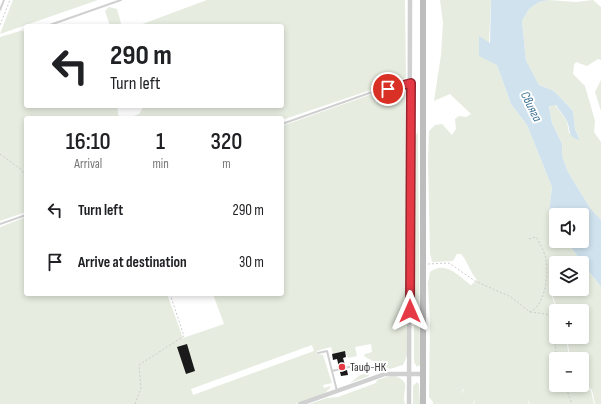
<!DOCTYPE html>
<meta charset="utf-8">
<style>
:root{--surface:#fff;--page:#f2f2f2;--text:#202124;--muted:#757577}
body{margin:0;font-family:"Sofia Sans Condensed",sans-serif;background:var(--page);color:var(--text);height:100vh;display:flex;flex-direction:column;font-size:15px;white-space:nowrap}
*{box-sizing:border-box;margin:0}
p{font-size:13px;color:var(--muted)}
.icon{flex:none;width:22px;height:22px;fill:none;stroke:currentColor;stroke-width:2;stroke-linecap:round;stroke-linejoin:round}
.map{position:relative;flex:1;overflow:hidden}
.side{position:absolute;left:24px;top:116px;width:260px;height:180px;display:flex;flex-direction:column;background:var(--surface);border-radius:4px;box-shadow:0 2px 6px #0003}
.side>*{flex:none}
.top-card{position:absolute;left:24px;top:24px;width:260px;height:84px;border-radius:4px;box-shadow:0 2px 6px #0003;background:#fff;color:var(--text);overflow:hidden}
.tools{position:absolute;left:549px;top:208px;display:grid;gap:8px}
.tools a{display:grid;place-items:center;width:40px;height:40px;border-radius:4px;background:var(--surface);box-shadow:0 2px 6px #0003;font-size:20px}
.pin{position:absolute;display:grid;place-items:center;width:34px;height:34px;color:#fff;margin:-17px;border:2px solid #fff;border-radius:50%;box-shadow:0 1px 4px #0007}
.me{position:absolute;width:44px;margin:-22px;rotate:0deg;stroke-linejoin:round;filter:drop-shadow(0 0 3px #0008)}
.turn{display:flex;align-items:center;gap:14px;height:84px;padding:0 20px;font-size:18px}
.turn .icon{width:52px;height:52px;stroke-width:2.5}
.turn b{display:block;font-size:28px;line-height:34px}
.eta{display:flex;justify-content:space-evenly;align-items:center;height:68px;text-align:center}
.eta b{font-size:24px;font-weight:600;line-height:28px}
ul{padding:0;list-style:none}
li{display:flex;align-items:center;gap:12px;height:52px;padding:0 20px}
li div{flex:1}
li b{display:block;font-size:15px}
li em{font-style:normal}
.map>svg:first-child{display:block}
.green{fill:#e6ecdf;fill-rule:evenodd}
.water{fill:#cfe2ee}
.building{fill:#1a1a1a}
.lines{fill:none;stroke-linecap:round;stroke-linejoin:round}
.path{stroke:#cdcdcd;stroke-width:1;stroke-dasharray:2 2;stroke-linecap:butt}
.lane{stroke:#d0d0d0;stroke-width:2}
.street{stroke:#d0d0d0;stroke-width:4.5}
.secondary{stroke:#bdbdbd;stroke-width:6}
.route-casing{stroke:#96252e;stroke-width:10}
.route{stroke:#e63946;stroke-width:7}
.poi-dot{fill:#e63946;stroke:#fff;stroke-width:1.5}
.labels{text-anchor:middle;stroke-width:4;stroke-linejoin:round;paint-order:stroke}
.poi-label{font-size:12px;fill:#333;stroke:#fff;text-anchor:start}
.water-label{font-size:13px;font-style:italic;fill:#3f7597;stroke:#fff}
</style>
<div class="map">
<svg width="601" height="404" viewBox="0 0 601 404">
<rect width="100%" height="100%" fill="#fff"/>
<g class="green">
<polygon points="13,0 98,0 0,34"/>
<polygon points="207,0 405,0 406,78 282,120 282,118 128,118 139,114 144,106 282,106 282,26 137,26"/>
<path d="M440,0H491L489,44L479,37L497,65L511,104L527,125L552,187L549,212L556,224V241H566L601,287V404H595L592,390L582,382V359H570L567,337H582V311H558L552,294L556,268L550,257L555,268L551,294L557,311L556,337H566L569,359H556V385H582V383L591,391L594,404H530L528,399L529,404H474L476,397L473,404H464L461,395L464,389H468H463L461,395L464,404H433V402L429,397L430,322L428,283L430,272C446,260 459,277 471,285L477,280C470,272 468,262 461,254H457L453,261L432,262L430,253L428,161L429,131L435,125L442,124L452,135L456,129L455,119L459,116L466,117L471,114L450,94L434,101L441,55L443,23ZM556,263H582V289H556Z"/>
<polygon points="549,0 576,2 593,0 601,7 601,60 598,59 587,66 576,62 574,65 573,74 585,86 595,121 594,132 601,142 601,220 590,208 568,172 562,156 562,144 552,123 549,105 555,105 567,121 569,133 580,139 575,129 573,111 554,91 539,85 526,62 522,21 529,9 539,2"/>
<polygon points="109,7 117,9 121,23 119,26 110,26 105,11"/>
<polygon points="23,30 26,39 26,106 117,106 119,118 26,118 26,212 0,221 0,37"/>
<polygon points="601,80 601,111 595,92"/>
<path d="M405,87L407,334V356L403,365L390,369L367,358L364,356L365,354L372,352L371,344L355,347L357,356L348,358L345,351L333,354L331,347L317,351V354L323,355L332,383L323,385L324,388L331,386C326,397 305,400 295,404H0V227L26,217V294H167L183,338L224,324L213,294H282V126L375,93ZM312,345L314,351L193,395L191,389Z"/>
<polygon points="418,132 420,365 417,367 414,362 413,149 414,138"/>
<polygon points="369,373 369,376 350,383 360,375"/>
<path d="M393,375C414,383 401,389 405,404H309L327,398L338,397L376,383L377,380Z"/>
<polygon points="417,382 419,384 420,404 413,404 413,386"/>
</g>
<path class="water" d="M491,0H549L539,2L529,9L522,21L526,61L539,85L554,91L573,111L575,129L580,140C567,137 571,131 567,121C564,116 559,110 556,105L549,106L552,123L562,144V156L568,172L590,208L601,220V287L566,241H582V215H556V224L549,212L552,187L527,125L511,104L497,65L479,56V36L490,43Z"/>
<g class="building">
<polygon points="187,344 195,371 186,374 177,347"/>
<polygon points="345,351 346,357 343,358 345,365 339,367 337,359 333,360 332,354"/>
<polygon points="347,370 348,375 341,376 340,372"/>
</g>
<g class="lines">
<g class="path">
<polyline points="0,25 10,0"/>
<polyline points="0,154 22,170 26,178"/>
<path d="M428,264L449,263L475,281L511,297L530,312C545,305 549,275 546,260C545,252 540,244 536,237L529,239"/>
<polyline points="530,312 547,314 552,320 557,359"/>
<polyline points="565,385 572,404"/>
<polyline points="135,404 141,388 139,365 184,336 170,294"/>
</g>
<g class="lane">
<polyline points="0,10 4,0"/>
<polyline points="47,26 121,0"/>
<polyline points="282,124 375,91 409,83"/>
<polyline points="0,224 26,215"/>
<polyline points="318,353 327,351 332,371"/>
<polyline points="337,391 332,371 361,364 384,373"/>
</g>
<g class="street">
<polyline points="300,404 385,374 424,374"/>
<polyline points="409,404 410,0"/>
</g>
<polyline class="secondary" points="423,0 423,404"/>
</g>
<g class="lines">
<defs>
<polyline id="route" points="388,89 411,83 410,311"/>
</defs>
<use href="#route" class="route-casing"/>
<use href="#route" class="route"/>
</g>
<circle class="poi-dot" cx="342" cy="367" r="4"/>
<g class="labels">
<g class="poi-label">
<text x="350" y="371">Таиф-НК</text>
</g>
<g class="water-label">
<text transform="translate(532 106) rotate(64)" y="5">Свияга</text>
</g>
</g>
</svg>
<div class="tools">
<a><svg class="icon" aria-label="sound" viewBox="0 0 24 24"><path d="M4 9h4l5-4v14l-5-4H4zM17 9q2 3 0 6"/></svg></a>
<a><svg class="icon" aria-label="layers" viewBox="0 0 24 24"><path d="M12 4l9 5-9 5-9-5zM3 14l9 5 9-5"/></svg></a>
<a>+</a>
<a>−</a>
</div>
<div class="pin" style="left:388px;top:89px;background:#d93025"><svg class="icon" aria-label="arrive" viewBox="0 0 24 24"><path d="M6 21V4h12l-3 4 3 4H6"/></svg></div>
<svg class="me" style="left:410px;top:311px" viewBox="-20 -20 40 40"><path d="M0-17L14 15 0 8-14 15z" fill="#e63946" stroke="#fff" stroke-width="4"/></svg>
<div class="top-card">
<div class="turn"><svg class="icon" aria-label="left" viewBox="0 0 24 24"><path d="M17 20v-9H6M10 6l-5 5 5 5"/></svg><div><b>290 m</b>Turn left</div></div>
</div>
<section class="side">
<div class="eta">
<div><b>16:10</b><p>Arrival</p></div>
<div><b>1</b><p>min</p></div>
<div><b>320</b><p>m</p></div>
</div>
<ul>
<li><svg class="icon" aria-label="left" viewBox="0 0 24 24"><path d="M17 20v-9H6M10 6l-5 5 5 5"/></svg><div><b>Turn left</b></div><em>290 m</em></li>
<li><svg class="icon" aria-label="arrive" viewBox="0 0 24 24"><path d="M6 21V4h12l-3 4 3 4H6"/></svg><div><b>Arrive at destination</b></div><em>30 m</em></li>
</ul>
</section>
</div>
